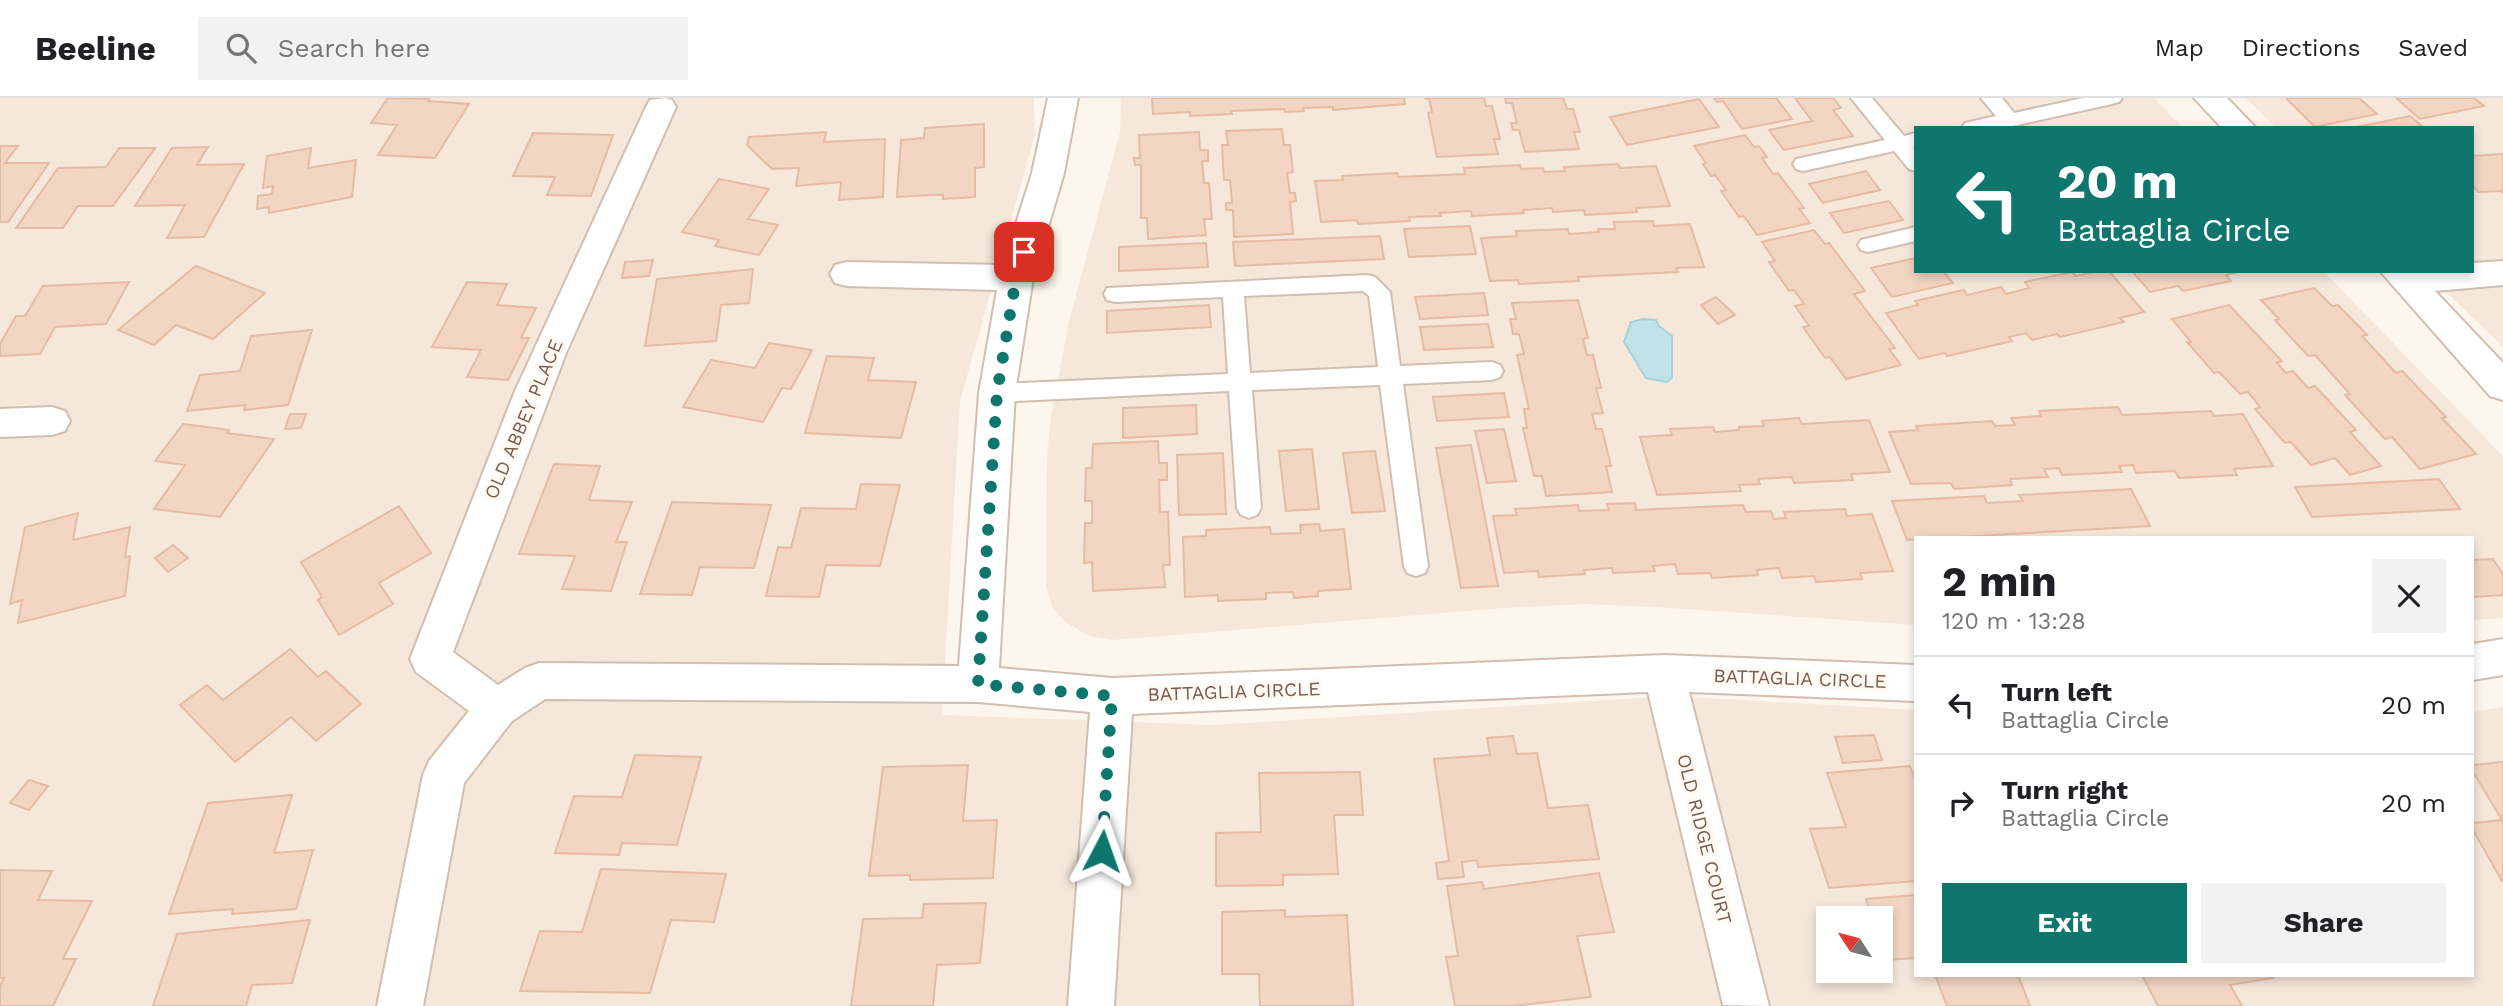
<!DOCTYPE html>
<meta charset="utf-8">
<style>
:root{--surface:#fff;--page:#f2f2f2;--text:#202124;--muted:#757577;--line:#e0e0e0;--accent:#0f766e}
body{margin:0;font-family:"Work Sans",sans-serif;background:var(--page);color:var(--text);height:100vh;display:flex;flex-direction:column;font-size:26px;white-space:nowrap}
*{box-sizing:border-box;margin:0}
p{font-size:23px;color:var(--muted)}
.icon{flex:none;width:38px;height:38px;fill:none;stroke:currentColor;stroke-width:2;stroke-linecap:round;stroke-linejoin:round}
.map{position:relative;flex:1;overflow:hidden}
.drawer{position:absolute;left:1914px;top:438px;width:560px;height:441px;display:flex;flex-direction:column;background:var(--surface);border-radius:0px;box-shadow:0 4px 10px #0003}
.drawer>*{flex:none}
.hud{position:absolute;left:1914px;top:28px;width:560px;height:147px;border-radius:0px;box-shadow:0 4px 10px #0003;background:#0f766e;color:#fff;overflow:hidden}
.needle{width:46px;rotate:306deg}
.buttons{position:absolute;left:1816px;top:808px;display:grid;gap:14px}
.buttons a{display:grid;place-items:center;width:77px;height:77px;border-radius:0px;background:var(--surface);box-shadow:0 4px 10px #0003;font-size:35px}
.pin{position:absolute;display:grid;place-items:center;width:60px;height:60px;color:#fff;margin:-30px;border-radius:14px;box-shadow:0 4px 10px #0006}
.me{position:absolute;width:77px;margin:-38px;rotate:4deg;stroke-linejoin:round;filter:drop-shadow(0 0 5px #0008)}
.turn{display:flex;align-items:center;gap:24px;height:147px;padding:0 28px;font-size:32px}
.turn .icon{width:91px;height:91px;stroke-width:2.5}
.turn b{display:block;font-size:49px;line-height:60px}
.round{display:grid;place-items:center;flex:none;width:74px;height:74px;border-radius:0px;background:var(--page)}
.headline{display:flex;align-items:center;justify-content:space-between;height:119px;padding:0 28px}
h1{font-size:42px;font-weight:700;line-height:52px}
.cta{display:flex;gap:14px;margin-top:auto;padding:14px 28px}
.cta a{flex:1;height:80px;border-radius:0px;background:var(--accent);color:#fff;font-size:28px;font-weight:700;line-height:80px;text-align:center}
.cta a+a{background:var(--page);color:var(--text)}
ul{padding:0;list-style:none}
li{display:flex;align-items:center;gap:21px;height:98px;padding:0 28px;border-top:2px solid var(--line)}
li div{flex:1}
li b{display:block;font-size:26px}
li em{font-style:normal}
header{display:flex;align-items:center;gap:42px;box-sizing:border-box;height:98px;padding:0 35px;background:var(--surface);border-bottom:2px solid var(--line)}
header strong{font-size:33px}
nav{display:flex;gap:38px;margin-inline-start:auto;font-size:24px}
.search{width:490px;height:63px;background:var(--page);display:flex;align-items:center;gap:18px;box-sizing:border-box;padding:0 24px;border-radius:0px;color:var(--muted);font-size:26px}
.map>svg:first-child{display:block}
.residential{fill:#f5e8da;fill-rule:evenodd}
.water{fill:#bfe3e8;stroke:#a5d3da;stroke-width:2}
.building{fill:#f3d5c3;stroke:#e6bba3;stroke-width:2}
.lines{fill:none;stroke-linecap:round;stroke-linejoin:round}
.lane-casing{stroke:#d1beb0;stroke-width:4}
.street-casing{stroke:#d1beb0;stroke-width:4}
.lane{fill:#fff;fill-rule:evenodd}
.street{fill:#fff;fill-rule:evenodd}
.route{stroke:#0f766e;stroke-width:12;stroke-dasharray:0 21.6}
.labels{text-anchor:middle;stroke-width:7;stroke-linejoin:round;paint-order:stroke}
.street-label{font-size:19px;fill:#7a5c4d;stroke:#fffaf3}
</style>
<header>
<strong>Beeline</strong>
<div class="search"><svg class="icon" aria-label="search" viewBox="0 0 24 24"><circle cx="10" cy="10" r="6"/><path d="M15 15l6 6"/></svg>Search here</div>
<nav><a>Map</a><a>Directions</a><a>Saved</a></nav>
</header>
<div class="map">
<svg width="2503" height="908" viewBox="0 0 2503 908">
<rect width="100%" height="100%" fill="#fdf6ec"/>
<g class="residential">
<path d="M0,0H1034L1035,37L960,303L942,617L1213,627L1672,598L1916,612V877H2473V614L2503,609V908H0ZM1829,821H1881V873H1829Z"/>
<polygon points="1121,0 2154,0 2183,30 1916,30 1916,173 2323,173 2503,358 2503,520 2473,522 2473,439 1916,439 1916,527 1671,510 1586,506 1504,510 1113,542 1089,538 1065,524 1052,508 1046,488 1047,359 1051,319 1069,223 1120,34"/>
<polygon points="2246,0 2503,0 2503,249 2424,173 2473,173 2473,30 2276,30"/>
</g>
<polygon class="water" points="1643,221 1656,222 1659,228 1672,238 1672,280 1667,284 1646,280 1624,244 1631,224"/>
<g class="building">
<polygon points="388,0 429,1 428,3 469,6 435,60 378,57 397,27 371,25"/>
<polygon points="1152,0 1404,0 1405,6 1333,12 1333,9 1303,10 1304,13 1285,14 1284,11 1231,13 1232,16 1190,18 1190,14 1153,16"/>
<polygon points="1424,0 1484,0 1486,8 1492,8 1500,41 1494,41 1498,56 1437,59 1428,15 1432,14 1429,1"/>
<polygon points="1505,0 1563,0 1567,11 1573,11 1580,34 1574,34 1579,51 1525,54 1519,32 1513,32 1511,25 1517,25 1512,5 1506,5"/>
<polygon points="1714,0 1776,0 1792,21 1742,31 1723,3 1717,4"/>
<polygon points="1795,0 1833,0 1841,10 1833,12 1853,38 1784,52 1769,32 1812,23"/>
<polygon points="2286,0 2359,0 2377,16 2315,29"/>
<polygon points="2396,0 2474,0 2484,8 2420,21"/>
<polygon points="1699,1 1719,29 1627,47 1610,19"/>
<polygon points="2410,18 2424,30 2352,30"/>
<polygon points="984,26 984,69 975,70 975,99 943,101 943,97 930,97 897,99 901,42 924,40 925,30"/>
<polygon points="1282,31 1284,47 1290,47 1293,74 1287,75 1290,95 1295,95 1296,103 1290,104 1293,136 1234,139 1233,112 1226,112 1226,105 1232,105 1230,82 1224,82 1222,47 1228,47 1226,33"/>
<polygon points="826,34 824,44 885,41 883,99 839,102 841,84 796,88 799,70 772,71 747,47 749,39"/>
<polygon points="1199,34 1200,52 1208,52 1208,63 1202,63 1204,85 1209,85 1212,121 1204,121 1206,137 1148,141 1147,120 1141,120 1141,67 1135,67 1134,60 1140,60 1139,37"/>
<polygon points="533,35 613,37 591,98 547,97 555,79 513,78"/>
<polygon points="1745,37 1754,49 1759,48 1767,59 1762,60 1773,76 1778,75 1804,110 1799,111 1810,125 1757,137 1744,118 1739,119 1721,93 1726,92 1715,77 1711,78 1703,66 1706,65 1694,48"/>
<polygon points="0,48 18,48 5,65 49,65 8,124 0,124"/>
<polygon points="208,49 197,67 244,66 204,139 167,140 185,107 135,108 172,50"/>
<polygon points="119,50 155,50 113,108 78,108 63,130 16,130 58,70 106,69"/>
<polygon points="311,50 308,70 356,62 352,99 269,115 269,109 257,111 258,98 272,96 273,88 263,90 267,58"/>
<polygon points="2503,56 2503,95 2501,93 2478,94 2473,87 2473,58"/>
<polygon points="1618,66 1620,70 1656,68 1670,108 1636,110 1637,114 1585,117 1584,112 1553,114 1552,110 1523,112 1524,115 1472,118 1471,113 1440,115 1441,118 1409,119 1410,123 1358,126 1357,122 1321,124 1315,83 1343,82 1342,78 1397,75 1398,79 1465,76 1464,70 1520,67 1521,71 1543,70 1544,74 1565,73 1564,69"/>
<polygon points="1866,73 1880,92 1823,105 1809,86"/>
<polygon points="719,81 769,91 748,121 778,127 759,157 715,148 719,142 682,134"/>
<polygon points="1889,103 1903,122 1844,135 1830,115"/>
<polygon points="1653,123 1654,128 1690,126 1704,169 1676,170 1678,174 1578,179 1579,183 1519,186 1518,182 1490,183 1481,140 1517,138 1516,133 1568,131 1569,136 1599,134 1598,131 1615,131 1614,124"/>
<polygon points="1470,128 1476,156 1409,159 1404,131"/>
<polygon points="1814,132 1825,146 1829,145 1865,193 1854,196 1895,250 1889,251 1901,267 1846,281 1830,259 1825,260 1803,229 1809,228 1795,208 1804,206 1794,192 1789,193 1769,164 1775,163 1762,144"/>
<polygon points="1380,138 1384,161 1235,168 1233,144"/>
<polygon points="1206,145 1208,169 1119,173 1119,149"/>
<polygon points="1916,160 1916,173 1943,173 1953,185 1892,199 1871,170"/>
<polygon points="653,162 649,178 622,180 625,164"/>
<polygon points="196,168 265,195 213,241 176,227 154,247 118,232"/>
<polygon points="753,171 749,205 721,207 716,243 645,248 657,181"/>
<polygon points="2098,173 2109,173 2144,214 2120,220 2124,224 2060,239 2057,236 2032,242 2026,235 2009,239 2012,243 1947,258 1945,255 1919,261 1886,215 1918,207 1915,203 1964,192 1967,197 2001,189 2006,196 2029,190 2025,184 2072,174 2076,178"/>
<polygon points="2132,173 2241,173 2226,177 2231,183 2183,193 2178,188 2150,194"/>
<polygon points="129,184 106,226 55,229 40,256 0,258 0,246 16,218 25,218 43,188"/>
<polygon points="467,184 507,186 497,207 536,210 521,240 529,240 508,282 467,279 481,252 432,249"/>
<polygon points="2314,190 2332,208 2338,207 2367,237 2362,238 2396,275 2402,273 2446,319 2442,320 2476,356 2420,371 2392,339 2385,341 2345,297 2350,296 2315,257 2308,258 2275,222 2279,221 2261,202"/>
<polygon points="1484,195 1488,217 1420,221 1415,199"/>
<polygon points="1716,199 1735,217 1718,226 1701,207"/>
<polygon points="1578,202 1588,240 1583,241 1587,257 1593,257 1601,290 1596,290 1603,315 1592,316 1596,331 1602,331 1611,368 1606,368 1612,394 1546,398 1542,378 1534,378 1523,330 1527,330 1524,311 1529,311 1517,257 1524,256 1519,236 1513,236 1510,221 1516,221 1512,205"/>
<polygon points="1209,207 1211,229 1107,235 1107,213"/>
<polygon points="2229,207 2282,263 2277,265 2286,275 2293,273 2308,290 2315,288 2356,332 2350,334 2381,368 2350,377 2335,360 2311,367 2291,344 2285,345 2255,311 2260,309 2248,294 2240,296 2219,274 2214,275 2187,244 2191,244 2172,221"/>
<polygon points="1488,226 1493,249 1424,252 1420,229"/>
<polygon points="312,232 288,307 244,312 245,307 187,313 200,277 240,273 251,238"/>
<polygon points="769,245 812,252 791,291 782,290 763,324 683,309 711,262 755,270"/>
<polygon points="827,258 874,260 868,282 916,284 901,340 805,335"/>
<polygon points="1504,295 1509,319 1437,323 1433,299"/>
<polygon points="1196,307 1197,336 1123,340 1123,310"/>
<polygon points="2118,309 2122,317 2211,313 2214,318 2243,316 2273,368 2234,371 2237,377 2179,380 2175,373 2136,375 2133,367 2119,368 2122,374 2062,377 2059,370 2044,371 2048,379 2010,381 2012,387 1954,391 1951,385 1911,386 1889,334 1918,332 1916,328 1992,323 1995,328 2015,327 2011,320 2041,318 2039,313"/>
<polygon points="290,316 306,316 301,330 285,331"/>
<polygon points="1799,320 1802,326 1869,322 1890,374 1851,376 1853,382 1794,385 1792,379 1758,381 1760,386 1739,387 1741,393 1657,397 1640,339 1672,337 1670,331 1713,329 1715,334 1739,332 1739,329 1764,328 1762,323"/>
<polygon points="183,326 229,332 227,335 274,341 220,419 154,411 185,367 155,363"/>
<polygon points="1504,331 1516,383 1487,385 1475,333"/>
<polygon points="1158,343 1159,365 1167,365 1167,382 1159,382 1160,414 1168,414 1170,467 1163,467 1165,489 1093,493 1092,464 1084,465 1085,425 1092,425 1092,403 1085,403 1086,370 1092,370 1093,346"/>
<polygon points="1471,347 1498,488 1461,490 1436,350"/>
<polygon points="1312,351 1319,411 1286,413 1279,353"/>
<polygon points="1375,353 1385,413 1352,415 1343,355"/>
<polygon points="1223,355 1226,416 1179,417 1177,357"/>
<polygon points="554,366 600,368 589,402 632,404 616,444 627,444 611,493 562,491 575,458 519,456"/>
<polygon points="2439,381 2460,411 2312,419 2295,389"/>
<polygon points="861,386 900,387 880,468 826,467 819,499 766,498 778,449 791,450 801,410 856,411"/>
<polygon points="2131,391 2150,428 1907,442 1892,403 1984,398 1987,405 2023,403 2019,397"/>
<polygon points="672,404 771,407 754,470 700,469 692,497 640,496"/>
<polygon points="1635,405 1636,412 1743,407 1746,414 1771,413 1774,421 1786,420 1784,414 1845,411 1847,418 1872,416 1893,473 1860,475 1862,481 1816,484 1814,478 1782,480 1779,470 1757,472 1758,477 1712,480 1710,475 1678,476 1675,466 1653,468 1655,473 1613,475 1612,470 1584,472 1585,476 1539,479 1538,473 1504,475 1493,418 1517,417 1515,411 1578,407 1579,413 1609,412 1607,406"/>
<polygon points="399,408 431,455 379,485 393,506 339,537 318,502 322,499 301,464"/>
<polygon points="78,415 73,442 130,429 125,459 130,458 125,498 18,525 22,502 10,506 25,429"/>
<polygon points="1319,426 1320,433 1344,431 1351,491 1318,493 1318,498 1294,500 1293,494 1266,495 1266,501 1218,503 1218,497 1185,499 1183,439 1206,438 1206,432 1270,429 1271,436 1301,435 1300,427"/>
<polygon points="173,447 188,460 168,474 155,460"/>
<polygon points="2493,461 2503,476 2503,497 2473,499 2473,462"/>
<polygon points="290,551 318,579 326,573 361,606 316,643 291,619 235,664 180,607 207,587 223,602"/>
<polygon points="1874,637 1882,662 1843,665 1835,639"/>
<polygon points="1513,638 1517,656 1537,655 1548,710 1588,707 1599,761 1478,769 1477,762 1462,764 1464,779 1438,781 1436,765 1449,763 1434,661 1490,657 1487,640"/>
<polygon points="635,657 701,659 677,747 622,745 619,757 555,755 574,698 622,699"/>
<polygon points="2503,664 2503,783 2502,783 2473,732 2473,725 2502,722 2473,674 2473,667"/>
<polygon points="968,667 963,723 997,722 993,780 910,782 910,777 869,778 883,669"/>
<polygon points="1910,668 1916,684 1916,783 1829,790 1810,731 1846,729 1827,675"/>
<polygon points="1360,674 1363,717 1334,717 1338,776 1283,777 1283,787 1216,788 1216,735 1261,734 1259,675"/>
<polygon points="29,682 48,688 29,712 10,705"/>
<polygon points="292,697 274,755 313,752 296,811 232,816 233,811 169,816 208,705"/>
<polygon points="601,771 726,776 714,824 671,822 650,895 520,893 540,833 582,834"/>
<polygon points="0,772 52,773 38,802 92,803 63,861 76,861 53,908 0,908 0,888 4,880 0,880"/>
<polygon points="1599,775 1614,834 1577,838 1591,899 1512,908 1455,908 1446,859 1458,858 1447,788 1482,784 1484,791"/>
<polygon points="1916,797 1916,860 1886,862 1881,848 1881,821 1872,821 1866,801"/>
<polygon points="986,805 980,865 937,867 933,908 851,908 863,821 922,820 924,806"/>
<polygon points="1285,812 1285,819 1347,817 1353,908 1260,908 1259,876 1222,876 1222,814"/>
<polygon points="310,822 292,885 252,887 246,908 153,908 177,836"/>
<polygon points="1935,877 2018,877 2030,908 1947,908"/>
<polygon points="2142,877 2271,877 2273,880 2230,887 2242,908 2158,908"/>
</g>
<g class="lines">
<defs>
<g id="lane">
<polygon points="1851,0 1872,0 1904,38 1916,35 1916,49 1913,49 1916,53 1916,73 1909,71 1894,53 1803,73 1796,71 1793,66 1796,61 1885,42"/>
<polygon points="1981,0 2002,0 2014,15 2083,0 2122,0 2119,4 2112,6 2004,30 1962,30 1965,25 1996,18"/>
<polygon points="1916,129 1916,143 1868,154 1861,152 1858,147 1861,142"/>
<path d="M1367,177L1375,179L1390,194L1400,268L1492,264L1500,267L1503,273L1500,279L1492,282L1403,286L1428,468L1425,475L1416,478L1407,475L1404,468L1380,287L1252,292L1261,410L1257,417L1249,420L1241,417L1237,410L1229,293L997,304L989,301L986,295L989,289L997,286L1228,276L1223,199L1115,204L1107,202L1104,196L1107,190ZM1363,193L1369,198L1378,269L1250,275L1244,198Z"/>
</g>
<g id="street">
<polygon points="665,0 672,2 676,9 566,255 453,554 498,587 525,570 539,565 959,568 979,295 997,192 847,188 835,185 830,176 835,167 847,164 1003,167 1032,75 1048,0 1078,0 1064,75 1033,180 1015,295 999,570 1112,580 1664,557 1916,567 1916,603 1689,594 1769,908 1723,907 1648,594 1132,616 1114,908 1068,908 1090,614 978,604 545,601 512,623 464,685 423,908 377,908 423,677 429,663 469,613 416,574 410,561 515,293 646,9 650,2"/>
<polygon points="2194,0 2227,0 2256,30 2222,30"/>
<polygon points="2503,163 2503,187 2435,193 2503,265 2503,302 2490,298 2380,173 2473,173 2473,165"/>
<polygon points="52,309 65,313 70,323 65,333 52,337 0,339 0,311"/>
<polygon points="2503,541 2503,577 2473,582 2473,546"/>
</g>
</defs>
<use href="#lane" class="lane-casing"/>
<use href="#street" class="street-casing"/>
<use href="#lane" class="lane"/>
<use href="#street" class="street"/>
</g>
<g class="lines">
<polyline class="route" points="1024,154 1016,180 997,295 978,586 1112,598 1102,753"/>
</g>
<g class="labels">
<g class="street-label">
<text transform="translate(523 321) rotate(-67)" y="7">OLD ABBEY PLACE</text>
<text transform="translate(1800 580) rotate(2)" y="7">BATTAGLIA CIRCLE</text>
<text transform="translate(1234 593) rotate(-2)" y="7">BATTAGLIA CIRCLE</text>
<text transform="translate(1705 741) rotate(76)" y="7">OLD RIDGE COURT</text>
</g>
</g>
</svg>
<div class="buttons">
<a><svg class="needle" viewBox="-14 -14 28 28"><path d="M0-13l5 13h-10z" fill="#e53935"/><path d="M0 13l5-13h-10z" fill="#757577"/></svg></a>
</div>
<div class="pin" style="left:1024px;top:154px;background:#d93025"><svg class="icon" aria-label="arrive" viewBox="0 0 24 24"><path d="M6 21V4h12l-3 4 3 4H6"/></svg></div>
<svg class="me" style="left:1102px;top:753px" viewBox="-20 -20 40 40"><path d="M0-17L14 15 0 8-14 15z" fill="#0f766e" stroke="#fff" stroke-width="4"/></svg>
<div class="hud">
<div class="turn"><svg class="icon" aria-label="left" viewBox="0 0 24 24"><path d="M17 20v-9H6M10 6l-5 5 5 5"/></svg><div><b>20 m</b>Battaglia Circle</div></div>
</div>
<section class="drawer">
<div class="headline"><div><h1>2 min</h1><p>120 m · 13:28</p></div><a class="round"><svg class="icon" aria-label="close" viewBox="0 0 24 24"><path d="M6 6l12 12M18 6L6 18"/></svg></a></div>
<ul>
<li><svg class="icon" aria-label="left" viewBox="0 0 24 24"><path d="M17 20v-9H6M10 6l-5 5 5 5"/></svg><div><b>Turn left</b><p>Battaglia Circle</p></div><em>20 m</em></li>
<li><svg class="icon" aria-label="right" viewBox="0 0 24 24"><path d="M7 20v-9h11M14 6l5 5-5 5"/></svg><div><b>Turn right</b><p>Battaglia Circle</p></div><em>20 m</em></li>
</ul>
<div class="cta"><a>Exit</a><a>Share</a></div>
</section>
</div>
